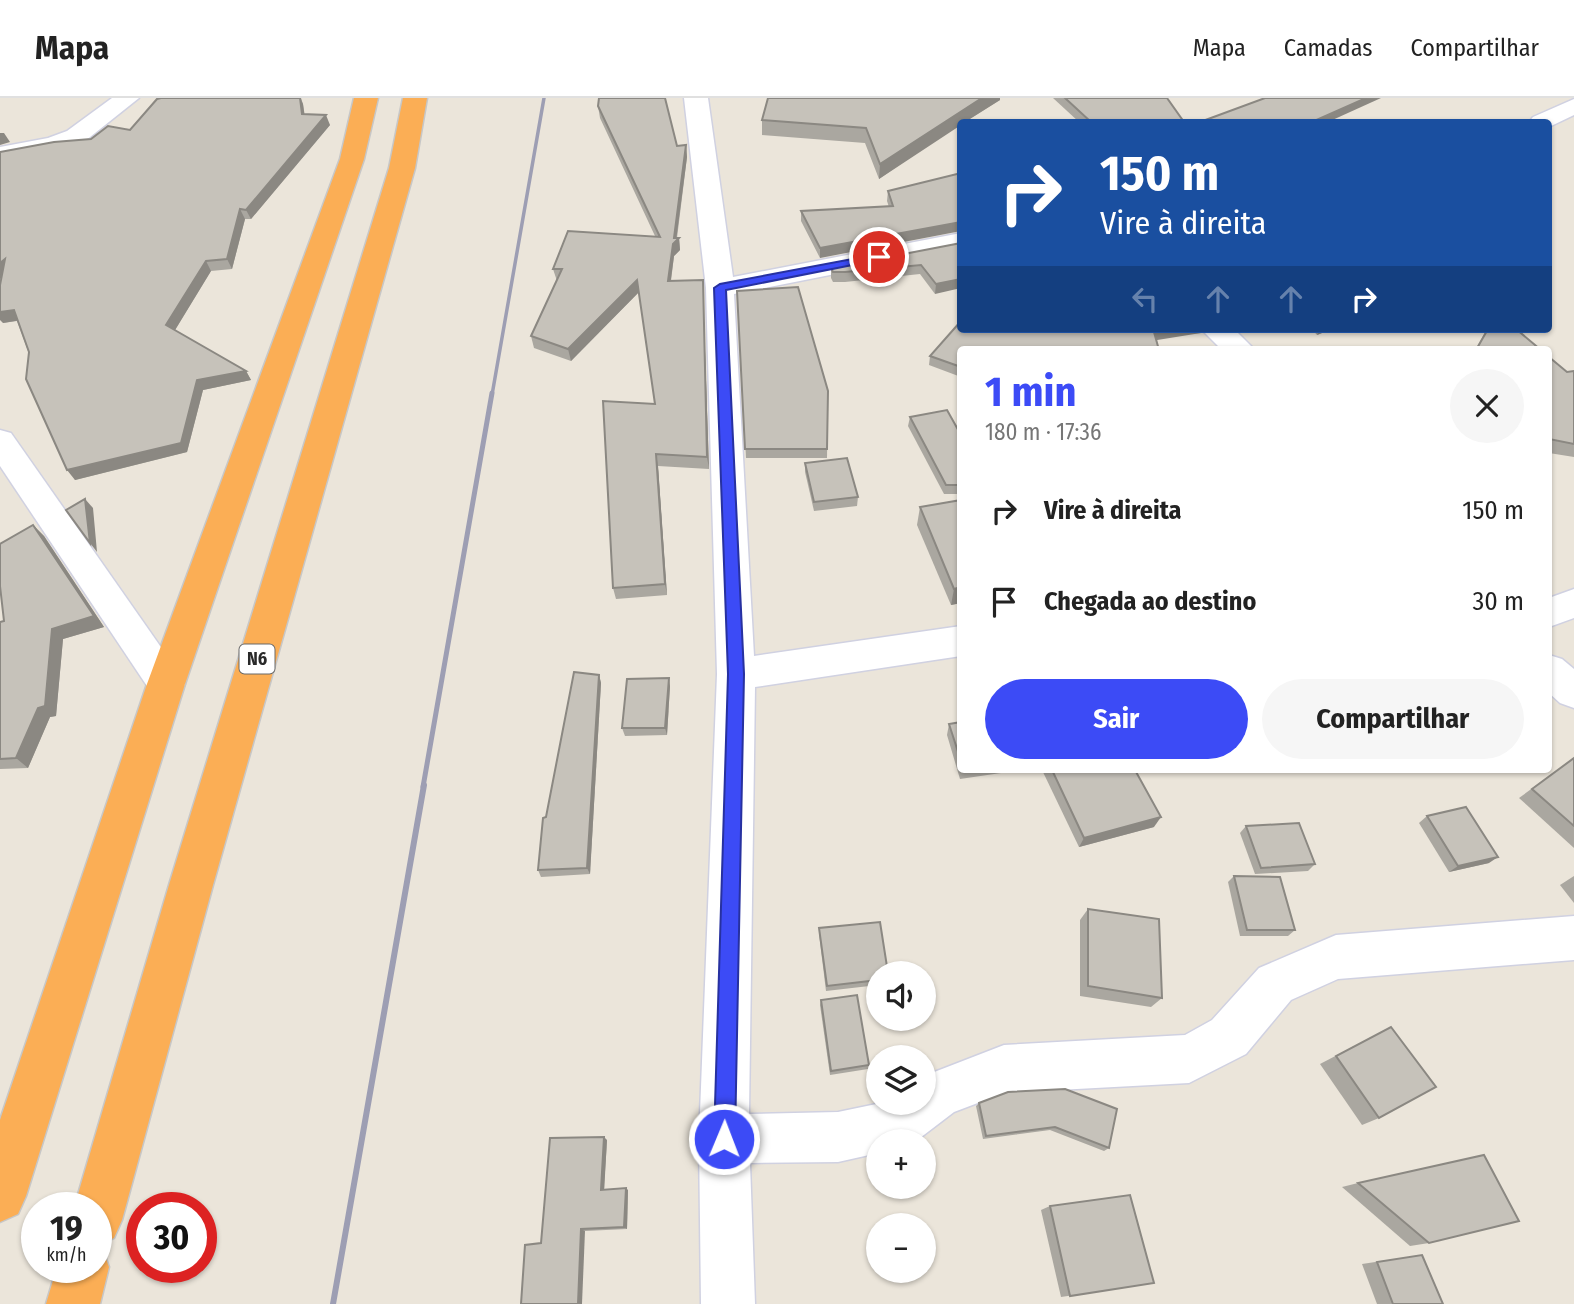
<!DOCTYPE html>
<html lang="pt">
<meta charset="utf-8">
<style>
:root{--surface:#fff;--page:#f6f6f6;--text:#222;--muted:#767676;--line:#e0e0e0;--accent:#3c4bf6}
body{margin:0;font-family:"Fira Sans Condensed",sans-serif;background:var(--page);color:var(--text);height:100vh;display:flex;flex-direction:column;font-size:26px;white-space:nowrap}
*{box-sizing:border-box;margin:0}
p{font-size:23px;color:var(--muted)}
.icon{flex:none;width:38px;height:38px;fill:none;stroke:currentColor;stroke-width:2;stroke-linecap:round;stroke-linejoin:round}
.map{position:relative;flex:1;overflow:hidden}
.drawer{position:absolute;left:957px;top:248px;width:595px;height:427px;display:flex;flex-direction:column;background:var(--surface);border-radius:7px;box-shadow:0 2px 5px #0004}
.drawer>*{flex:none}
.guide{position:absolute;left:957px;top:21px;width:595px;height:214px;border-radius:7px;box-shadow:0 2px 5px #0004;background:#1a4fa0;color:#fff;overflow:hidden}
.controls{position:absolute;left:866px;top:863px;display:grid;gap:14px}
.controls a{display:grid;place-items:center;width:70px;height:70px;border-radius:50%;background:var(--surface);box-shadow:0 2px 5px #0004;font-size:35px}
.speed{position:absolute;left:21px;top:1094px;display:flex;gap:14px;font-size:35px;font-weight:700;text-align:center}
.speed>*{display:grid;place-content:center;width:91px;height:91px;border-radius:50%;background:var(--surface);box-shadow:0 2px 5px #0004;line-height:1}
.speed small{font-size:18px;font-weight:400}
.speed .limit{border:10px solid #d22;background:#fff;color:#111}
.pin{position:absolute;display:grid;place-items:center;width:60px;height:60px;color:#fff;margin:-30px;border:4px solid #fff;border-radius:50%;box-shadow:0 2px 7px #0007}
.me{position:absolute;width:77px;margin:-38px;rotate:1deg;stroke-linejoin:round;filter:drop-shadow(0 0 5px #0008)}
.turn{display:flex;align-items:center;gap:24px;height:147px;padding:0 28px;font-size:32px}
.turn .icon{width:91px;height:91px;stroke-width:2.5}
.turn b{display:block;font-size:49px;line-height:60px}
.lanes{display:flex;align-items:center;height:66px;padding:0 28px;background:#0003;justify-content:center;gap:35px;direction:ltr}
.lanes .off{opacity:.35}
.round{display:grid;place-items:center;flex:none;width:74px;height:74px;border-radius:37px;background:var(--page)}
.head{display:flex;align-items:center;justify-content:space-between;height:119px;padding:0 28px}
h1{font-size:42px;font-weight:700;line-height:52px;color:var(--accent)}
.cta{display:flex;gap:14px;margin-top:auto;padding:14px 28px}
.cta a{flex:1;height:80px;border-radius:42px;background:var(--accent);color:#fff;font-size:28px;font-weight:700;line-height:80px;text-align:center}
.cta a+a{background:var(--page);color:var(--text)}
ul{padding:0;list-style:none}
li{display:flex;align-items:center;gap:21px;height:91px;padding:0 28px}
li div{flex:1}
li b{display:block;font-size:26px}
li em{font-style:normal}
header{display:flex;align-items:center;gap:42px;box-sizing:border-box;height:98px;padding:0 35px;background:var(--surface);border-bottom:2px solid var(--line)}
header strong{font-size:33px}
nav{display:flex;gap:38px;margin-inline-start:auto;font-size:24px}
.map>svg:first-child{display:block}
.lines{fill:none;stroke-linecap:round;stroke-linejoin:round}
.street-casing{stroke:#d0d1e1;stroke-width:3}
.highway-casing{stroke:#c7c7c7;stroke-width:3}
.street{fill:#fff;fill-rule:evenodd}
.highway{fill:#fbae55;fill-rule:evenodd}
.rail-far2{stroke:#9d9eb3;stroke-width:3.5}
.rail-far1{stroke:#9d9eb3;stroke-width:5}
.rail{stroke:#9d9eb3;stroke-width:6}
.wall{fill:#aaa7a0}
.shaded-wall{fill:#8b8882}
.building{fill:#c6c2ba;stroke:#8b8882;stroke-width:2}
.route{fill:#3c4bf6;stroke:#2731a0;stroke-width:2}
.labels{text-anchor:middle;stroke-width:5;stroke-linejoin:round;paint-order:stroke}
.shield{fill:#fff;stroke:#696969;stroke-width:2}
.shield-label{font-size:18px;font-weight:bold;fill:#292929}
</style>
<header>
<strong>Mapa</strong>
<nav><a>Mapa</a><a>Camadas</a><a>Compartilhar</a></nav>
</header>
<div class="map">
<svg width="1574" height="1206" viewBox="0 0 1574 1206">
<rect width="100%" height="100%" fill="#ebe5da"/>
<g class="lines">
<defs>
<g id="street">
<polygon points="112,0 139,0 85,43 53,53 0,63 0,49 48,40 67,33"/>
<polygon points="684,0 708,0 733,179 961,135 961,151 734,196 754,558 961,528 961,558 755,589 749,1016 838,1014 886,1004 924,1004 924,978 1004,947 1185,937 1212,922 1259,870 1336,837 1574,818 1574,862 1338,881 1291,902 1246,956 1189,985 1004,995 954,1014 916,1043 878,1043 878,1055 838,1064 750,1065 755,1206 701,1206 699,1041 717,576 706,190"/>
<polygon points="1574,1 1574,17 1549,29 1549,24 1529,24 1533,19"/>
<polygon points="1201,231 1234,231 1255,252 1222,252"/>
<polygon points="0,332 11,335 179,575 185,586 179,597 166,602 153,597 0,368"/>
<polygon points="1574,491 1574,520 1549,529 1549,500"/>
<polygon points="1549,557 1562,561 1574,571 1574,610 1560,605 1549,595"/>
</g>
<g id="highway">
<polygon points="354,0 378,0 364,61 185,586 26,1098 18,1116 0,1124 0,1022 147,586 340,61"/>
<polygon points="403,0 427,0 415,70 213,787 122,1122 114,1140 96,1148 96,1110 74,1110 169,787 389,70"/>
<polygon points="96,1148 102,1150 109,1169 100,1206 46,1206 57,1169 96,1169"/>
</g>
</defs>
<use href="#street" class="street-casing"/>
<use href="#highway" class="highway-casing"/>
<use href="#street" class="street"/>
<use href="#highway" class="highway"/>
<polyline class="rail-far2" points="492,297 544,0"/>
<polyline class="rail-far1" points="423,689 492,295"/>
<polyline class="rail" points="333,1206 424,687"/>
</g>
<g class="wall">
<polygon points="161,0 301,0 303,6 304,16 330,27 251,121 245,121 232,171 211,173 175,232 246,273 251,282 203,292 187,354 75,382 17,223 3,225 1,180 0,181 0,54 91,41 130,32"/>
<polygon points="768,0 1000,0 1000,2 965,24 961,24 879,81 865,45 762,37 762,22"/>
<polygon points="1053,0 1167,0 1184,24 1079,24"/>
<polygon points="598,8 677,48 686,47 687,59 677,140 679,140 680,152 674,158 671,183 703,194 709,371 658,368 667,497 616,501 613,490 655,306 639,194 571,263 534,250 531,238 557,183 553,171 655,138 600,20"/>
<polygon points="961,75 820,160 801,123 801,113 889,109 887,103 888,93"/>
<polygon points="961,145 935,196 920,176 845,184 833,184 831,180 831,170"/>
<polygon points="737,193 828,293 827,360 746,360"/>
<polygon points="961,231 1203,231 1201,235 961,252 961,279 929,267 930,258"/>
<polygon points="1312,231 1332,231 1317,237"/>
<polygon points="1487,231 1516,231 1541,252 1475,252"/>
<polygon points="1549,259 1567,274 1574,273 1574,359 1549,355"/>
<polygon points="910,319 961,337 961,396 944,396 908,328"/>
<polygon points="805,365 858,399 857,408 814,413 805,374"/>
<polygon points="961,402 961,505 951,507 917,427 920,409"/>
<polygon points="33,427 44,438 104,529 63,541 56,618 50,619 28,670 0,671 0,524 4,523"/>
<polygon points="599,577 601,585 590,776 541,779 538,772"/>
<polygon points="670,588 667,637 625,638 622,630"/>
<polygon points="961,624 961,672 1022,672 960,681 947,637 949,626"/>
<polygon points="1574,660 1574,750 1519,700"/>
<polygon points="1042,672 1135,672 1154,729 1079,749"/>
<polygon points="1427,718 1489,765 1449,774 1419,725"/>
<polygon points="1246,728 1315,766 1308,773 1255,776 1240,735"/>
<polygon points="1234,778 1295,832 1288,838 1240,838 1228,784"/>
<polygon points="1574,778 1574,805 1560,787"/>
<polygon points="1088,811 1162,900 1151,909 1080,898 1080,822"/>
<polygon points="819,830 878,875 878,887 826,893 819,836"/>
<polygon points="821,902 869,967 868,971 830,977 820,907"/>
<polygon points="1391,929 1379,1020 1362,1027 1320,966"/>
<polygon points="1008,994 1109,1050 1104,1053 1050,1032 983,1041 976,1008 979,1005"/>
<polygon points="607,1042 604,1091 628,1092 627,1131 585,1133 541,1145"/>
<polygon points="1358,1085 1429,1145 1410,1148 1342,1089"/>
<polygon points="1050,1108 1154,1185 1061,1199 1041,1112"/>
<polygon points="1422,1157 1443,1206 1377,1206 1362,1166"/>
</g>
<g class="shaded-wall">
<polygon points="300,0 303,6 306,26 302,16"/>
<polygon points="982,0 1000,0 1000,2 965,24 961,24 961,27 879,81 880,66"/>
<polygon points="1366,0 1381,0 1328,24 1312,24"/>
<polygon points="326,17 330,27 251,121 246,112"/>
<polygon points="0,35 4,35 10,44 0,47"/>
<polygon points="686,47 687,59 676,143 679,140 680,152 674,158 669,195 668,183"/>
<polygon points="240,111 245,121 232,171 227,161"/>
<polygon points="961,124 961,133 820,160 820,150"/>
<polygon points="5,161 12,171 0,181 0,165"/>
<polygon points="206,163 211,173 172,237 166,227"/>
<polygon points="961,181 961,190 935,196 936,186"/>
<polygon points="637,182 639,194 571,263 568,251"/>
<polygon points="703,182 703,194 709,371 707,359"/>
<polygon points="14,212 21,222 3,225 0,222 0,214"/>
<polygon points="1172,231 1203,231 1201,235 1151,243 1154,234"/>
<polygon points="1320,231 1332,231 1317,237"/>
<polygon points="246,273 251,282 203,292 187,354 75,382 67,372 197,282"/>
<polygon points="656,356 658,368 667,497 665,486"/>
<polygon points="85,401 93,410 97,454 90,445"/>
<polygon points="33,427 44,438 104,529 63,541 56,618 50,619 28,670 16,660"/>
<polygon points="961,489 961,505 951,507 954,491"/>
<polygon points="599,577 601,585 590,776 587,770"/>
<polygon points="669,580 670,588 667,637 665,630"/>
<polygon points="1161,719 1154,729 1079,749 1084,740"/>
<polygon points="1498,759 1489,765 1449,774 1458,768"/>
<polygon points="604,1039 607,1042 604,1094 601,1092"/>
<polygon points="626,1090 628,1092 627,1131 624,1129"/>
<polygon points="581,1131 585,1133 582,1206 578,1206"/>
</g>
<g class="building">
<polygon points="161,0 300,0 302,16 326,17 246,112 240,111 227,161 206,163 166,227 246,273 197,282 181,345 67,372 26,281 29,254 14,212 0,214 0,187 5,161 0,165 0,54 54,44 91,41 108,28 130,32 157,1"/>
<polygon points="599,0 665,0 677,48 686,47 674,140 679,140 673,146 668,183 703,182 707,359 656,356 665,486 613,490 603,303 655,306 637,182 568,251 531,238 562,171 553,171 568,133 660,139 598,8"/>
<polygon points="768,0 982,0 880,66 866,30 762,22"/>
<polygon points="1065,0 1167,0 1184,24 1091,24"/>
<polygon points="1265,0 1366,0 1312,24 1200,24"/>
<polygon points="961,75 961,124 820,150 801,113 893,108 888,93"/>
<polygon points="961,145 961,181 936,186 921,167 845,174 833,174 831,170"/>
<polygon points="798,189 828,293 827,351 745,351 737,193"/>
<polygon points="961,223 961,231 1172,231 1154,234 1159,252 961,252 961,269 930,258"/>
<polygon points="1488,231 1516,231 1541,252 1476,252"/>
<polygon points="1549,259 1567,274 1574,273 1574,346 1549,341"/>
<polygon points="947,312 961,337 961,387 946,387 910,319"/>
<polygon points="847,360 858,399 814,404 805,365"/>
<polygon points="85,401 90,445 66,412"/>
<polygon points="961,402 961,489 954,491 920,409"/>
<polygon points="33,427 94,518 52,531 45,608 38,610 16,660 0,661 0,524 4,523 0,488 0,446"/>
<polygon points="574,574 599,577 587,770 538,772 543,720 546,719"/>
<polygon points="669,580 665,630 622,630 627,581"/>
<polygon points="961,624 961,663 949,626"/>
<polygon points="1574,660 1574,728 1532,691"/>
<polygon points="1052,672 1135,672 1161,719 1084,740"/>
<polygon points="1466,709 1498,759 1458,768 1427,718"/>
<polygon points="1299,725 1315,766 1261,770 1246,728"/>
<polygon points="1234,778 1280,779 1295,832 1247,832"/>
<polygon points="1088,811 1159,821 1162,900 1088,888"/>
<polygon points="880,824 888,875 878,875 878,882 827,888 819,830"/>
<polygon points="857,897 869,967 831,973 821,902"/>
<polygon points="1391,929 1436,989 1379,1020 1336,958"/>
<polygon points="1065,991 1117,1011 1109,1050 1055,1029 986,1038 979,1005 1008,994"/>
<polygon points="604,1039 601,1092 626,1090 624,1129 581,1131 578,1206 521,1206 525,1147 541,1145 550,1040"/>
<polygon points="1484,1057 1519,1123 1429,1145 1358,1085"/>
<polygon points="1130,1097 1154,1185 1070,1198 1050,1108"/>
<polygon points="1422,1157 1443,1206 1393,1206 1377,1164"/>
</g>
<polygon class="route" points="879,156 883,157 883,161 726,192 744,576 735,1041 732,1048 724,1051 717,1048 714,1041 728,576 714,190 720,186"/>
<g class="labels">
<rect class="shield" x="239.5" y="546.5" width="35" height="29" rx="5"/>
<g class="shield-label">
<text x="257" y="567">N6</text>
</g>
</g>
</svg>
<div class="controls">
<a><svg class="icon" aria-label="sound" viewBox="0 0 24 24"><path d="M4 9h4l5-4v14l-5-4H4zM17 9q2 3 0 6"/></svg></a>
<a><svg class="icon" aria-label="layers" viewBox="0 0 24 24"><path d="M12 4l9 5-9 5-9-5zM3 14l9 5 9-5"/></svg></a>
<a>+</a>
<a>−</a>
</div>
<div class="speed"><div>19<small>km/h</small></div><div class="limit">30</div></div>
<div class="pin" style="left:879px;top:159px;background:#d93025"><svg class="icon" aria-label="arrive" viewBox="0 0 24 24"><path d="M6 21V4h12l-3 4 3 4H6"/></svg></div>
<svg class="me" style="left:724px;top:1041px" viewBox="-20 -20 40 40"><circle r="17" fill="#3c4bf6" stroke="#fff" stroke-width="3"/><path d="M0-11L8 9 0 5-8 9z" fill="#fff"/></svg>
<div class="guide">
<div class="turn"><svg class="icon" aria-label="right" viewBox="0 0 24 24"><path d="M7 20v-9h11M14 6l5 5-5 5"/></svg><div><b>150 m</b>Vire à direita</div></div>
<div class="lanes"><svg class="icon off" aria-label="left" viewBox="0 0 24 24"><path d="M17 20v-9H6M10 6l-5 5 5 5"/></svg><svg class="icon off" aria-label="ahead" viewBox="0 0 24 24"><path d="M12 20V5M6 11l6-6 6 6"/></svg><svg class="icon off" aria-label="ahead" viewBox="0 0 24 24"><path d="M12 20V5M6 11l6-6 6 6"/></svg><svg class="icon" aria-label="right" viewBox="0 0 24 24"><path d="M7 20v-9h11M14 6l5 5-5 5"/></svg></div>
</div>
<section class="drawer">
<div class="head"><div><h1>1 min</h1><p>180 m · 17:36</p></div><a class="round"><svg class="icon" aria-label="close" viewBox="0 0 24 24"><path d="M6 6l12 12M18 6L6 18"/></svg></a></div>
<ul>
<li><svg class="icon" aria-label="right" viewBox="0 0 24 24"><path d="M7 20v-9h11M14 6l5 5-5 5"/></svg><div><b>Vire à direita</b></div><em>150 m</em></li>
<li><svg class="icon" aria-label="arrive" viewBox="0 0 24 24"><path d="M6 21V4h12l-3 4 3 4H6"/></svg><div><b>Chegada ao destino</b></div><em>30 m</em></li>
</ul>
<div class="cta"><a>Sair</a><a>Compartilhar</a></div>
</section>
</div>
